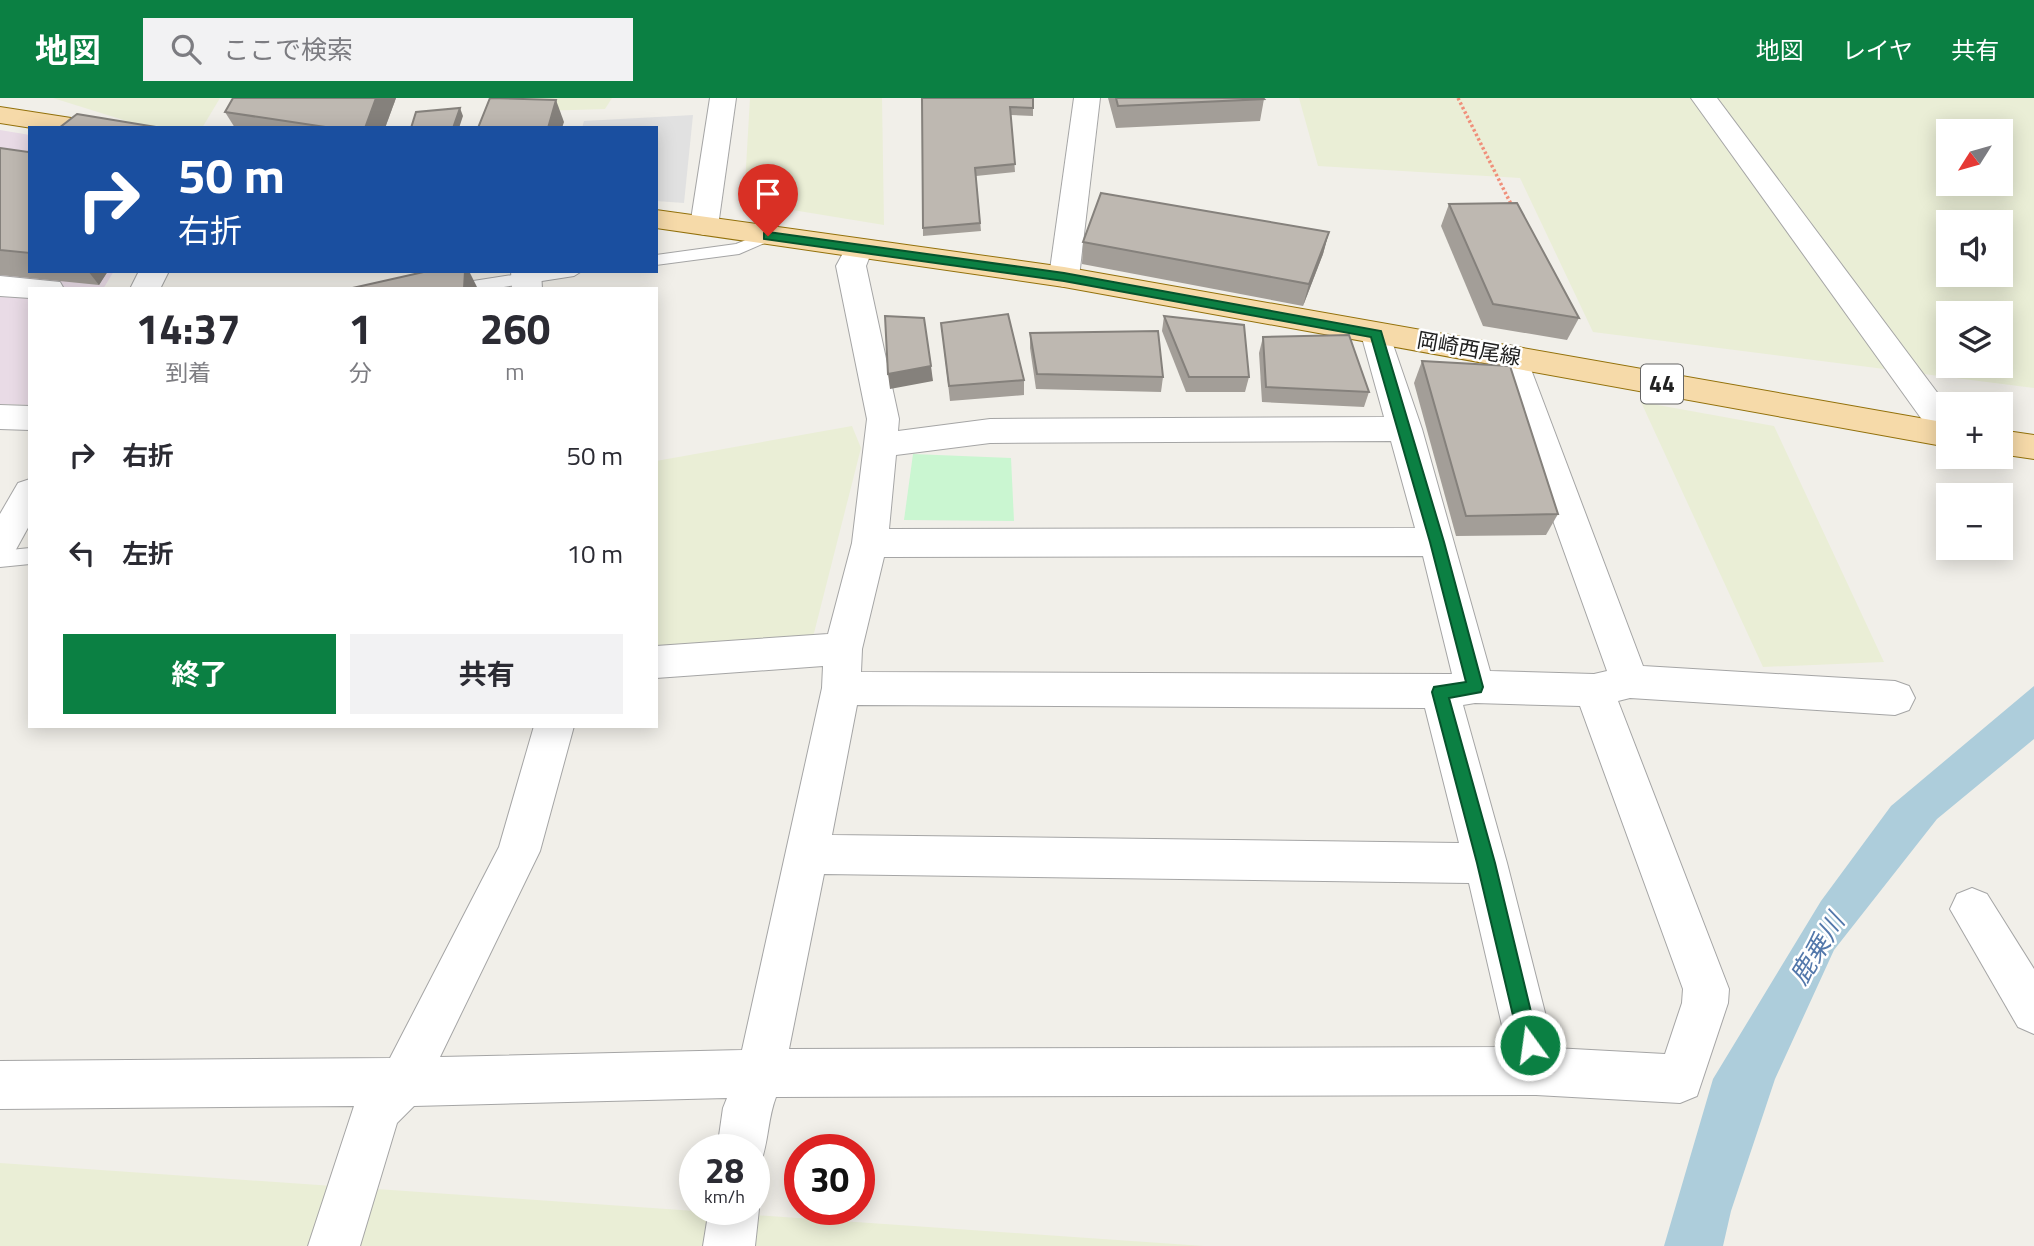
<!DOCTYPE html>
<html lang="ja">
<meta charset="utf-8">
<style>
:root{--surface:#fff;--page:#f2f2f3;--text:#2b2b33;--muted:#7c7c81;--accent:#0b8043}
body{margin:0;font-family:"Titillium Web","Noto Sans JP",sans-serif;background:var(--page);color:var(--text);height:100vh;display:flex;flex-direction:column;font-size:26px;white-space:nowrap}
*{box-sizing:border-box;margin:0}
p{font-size:23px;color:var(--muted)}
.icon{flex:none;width:38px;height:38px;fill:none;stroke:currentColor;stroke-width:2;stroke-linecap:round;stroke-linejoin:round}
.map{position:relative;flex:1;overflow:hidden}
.sheet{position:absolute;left:28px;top:189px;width:630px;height:441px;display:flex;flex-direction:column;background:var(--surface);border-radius:0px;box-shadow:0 4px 18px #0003}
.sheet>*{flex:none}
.guide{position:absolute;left:28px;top:28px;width:630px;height:147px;border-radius:0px;box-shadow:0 4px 18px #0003;background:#1a4fa0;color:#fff;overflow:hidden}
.needle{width:46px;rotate:233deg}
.controls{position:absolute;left:1936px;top:21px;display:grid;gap:14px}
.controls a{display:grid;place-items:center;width:77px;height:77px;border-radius:0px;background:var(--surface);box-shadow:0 4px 18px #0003;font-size:35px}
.speed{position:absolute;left:679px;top:1036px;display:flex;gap:14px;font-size:35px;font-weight:700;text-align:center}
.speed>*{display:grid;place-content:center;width:91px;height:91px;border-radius:50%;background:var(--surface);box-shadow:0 4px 18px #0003;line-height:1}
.speed small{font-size:18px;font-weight:400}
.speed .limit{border:10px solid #d22;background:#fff;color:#111}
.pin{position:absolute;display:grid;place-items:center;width:60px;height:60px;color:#fff;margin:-72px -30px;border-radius:50% 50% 50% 0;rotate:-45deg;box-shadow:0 0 7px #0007}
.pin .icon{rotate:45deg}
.me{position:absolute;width:77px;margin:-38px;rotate:346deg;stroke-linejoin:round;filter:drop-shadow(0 0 5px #0008)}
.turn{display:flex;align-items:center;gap:24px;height:147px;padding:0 35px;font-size:32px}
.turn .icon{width:91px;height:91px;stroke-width:2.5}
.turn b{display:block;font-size:49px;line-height:60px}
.eta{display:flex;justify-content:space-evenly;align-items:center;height:119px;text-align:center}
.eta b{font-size:42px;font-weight:700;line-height:49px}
.primary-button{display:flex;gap:14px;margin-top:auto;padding:14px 35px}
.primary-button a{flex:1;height:80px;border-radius:0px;background:var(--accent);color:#fff;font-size:28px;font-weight:700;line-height:80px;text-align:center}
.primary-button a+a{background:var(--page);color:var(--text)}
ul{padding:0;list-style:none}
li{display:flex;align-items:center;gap:21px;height:98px;padding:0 35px}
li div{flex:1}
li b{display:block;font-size:26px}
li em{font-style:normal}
header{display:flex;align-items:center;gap:42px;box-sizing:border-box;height:98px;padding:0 35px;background:var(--accent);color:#fff}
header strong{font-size:33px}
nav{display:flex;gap:38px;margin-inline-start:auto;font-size:24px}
.search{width:490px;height:63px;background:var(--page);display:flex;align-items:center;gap:18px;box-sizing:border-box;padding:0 24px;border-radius:0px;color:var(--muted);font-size:26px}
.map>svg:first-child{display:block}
.industrial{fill:#e9dbe6}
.farmland{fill:#eaeed6;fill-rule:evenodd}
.park{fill:#caf6d1}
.parking{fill:#e1e1e1}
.water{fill:#adcddb}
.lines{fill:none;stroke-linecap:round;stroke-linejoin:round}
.service-casing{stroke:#a5a5a5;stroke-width:2}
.minor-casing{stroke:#a5a5a5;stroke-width:2}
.tertiary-casing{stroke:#a5a5a5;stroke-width:2}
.primary-casing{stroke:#93710b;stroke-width:2}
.path{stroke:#f08f7a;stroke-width:3.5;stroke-dasharray:2.5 2.5;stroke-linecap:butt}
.service{fill:#fff;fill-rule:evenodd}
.minor{fill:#fff;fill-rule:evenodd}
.tertiary{fill:#fff;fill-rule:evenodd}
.primary{fill:#f6daa9;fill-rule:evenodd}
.wall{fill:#a39e98}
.shaded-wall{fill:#85817c}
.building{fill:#beb8b1;stroke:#85817c;stroke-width:2}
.route{fill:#0b8043;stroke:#07532c;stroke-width:2}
.labels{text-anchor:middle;stroke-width:5;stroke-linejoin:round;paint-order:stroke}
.far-street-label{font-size:21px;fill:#212121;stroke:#fff}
.shield{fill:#fff;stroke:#646464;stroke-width:2}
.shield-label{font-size:23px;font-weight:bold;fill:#212121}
.water-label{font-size:26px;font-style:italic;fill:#5378ab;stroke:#fff}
</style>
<header>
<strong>地図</strong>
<div class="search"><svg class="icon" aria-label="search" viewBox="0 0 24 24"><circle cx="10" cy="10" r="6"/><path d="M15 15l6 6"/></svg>ここで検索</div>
<nav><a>地図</a><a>レイヤ</a><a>共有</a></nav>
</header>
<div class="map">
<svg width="2034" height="1148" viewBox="0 0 2034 1148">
<rect width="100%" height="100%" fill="#f1efe9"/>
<g class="industrial">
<polygon points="0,32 30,37 30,173 114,173 103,191 67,191 0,184"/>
<polygon points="0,196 30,198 30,307 0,306"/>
</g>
<g class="farmland">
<polygon points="53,0 220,0 202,30 149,30"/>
<polygon points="507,0 612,0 605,11 504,14"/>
<polygon points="750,0 882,0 884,127 744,104"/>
<path d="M1299,0H2034V290L1593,234L1520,80L1318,68ZM1948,33H2000V86H1948ZM1948,124H2000V177H1948ZM1948,215H2000V268H1948Z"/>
<polygon points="1641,304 1774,328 1884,564 1763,569"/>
<polygon points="852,328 861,350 812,543 656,552 656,363"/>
<polygon points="0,1065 1204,1148 0,1148"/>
</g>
<polygon class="park" points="913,356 1011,360 1014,423 904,422"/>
<polygon class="parking" points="693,17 684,105 656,103 656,30 582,30 584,23"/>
<polygon class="water" points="2034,588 2034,641 1937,721 1834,852 1775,981 1731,1113 1723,1148 1664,1148 1713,981 1821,803 1891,708"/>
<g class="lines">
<defs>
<g id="service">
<polygon points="768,133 776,138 774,141 739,156 656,167 656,157 736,146"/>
<polygon points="538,173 582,173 574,178 491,191 446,191 454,186"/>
<polygon points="30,450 30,466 0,469 0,453"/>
</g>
<g id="minor">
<polygon points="710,0 736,0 718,128 714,134 704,137 694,134 690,128"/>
<polygon points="1691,0 1717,0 1948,309 1948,345 1936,341"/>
<path d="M859,141L869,144L873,150L866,168L899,321L898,333L990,321L1384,319L1361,236L1365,229L1376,226L1387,229L1422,331L1490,573L1594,576L1607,573L1494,258L1499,250L1510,247L1521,250L1526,258L1643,568L1895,583L1909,588L1915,600L1909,612L1895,617L1630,600L1618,603L1729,891L1728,905L1697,998L1680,1005L1536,997L776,999C767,1022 769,1046 759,1069L754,1072V1052H717L723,1010L727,1000L414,1008L397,1025L360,1148H308L354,1008L0,1011V963L390,960L499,749L534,628H574L540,753L440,959L742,952L822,590L823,568L656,580V548L828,536L852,445L867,321L836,168L849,144ZM1391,343L1415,430L889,431L896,357L990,345ZM1423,458L1452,576L861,574L862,551L884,459ZM1475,605L1580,608L1683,891L1682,905L1665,956L1554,950L1507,765L1463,607ZM857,607L1425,610L1459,745L832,737ZM824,776L1469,785L1507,949L789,951Z"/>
<polygon points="139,173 169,173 160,191 130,191"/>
<polygon points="511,173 541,173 542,191 512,191"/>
<polygon points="0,178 60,184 64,191 30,191 30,200 0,198"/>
<polygon points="0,307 30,308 30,332 0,331"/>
<polygon points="30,381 30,426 13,457 0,461 0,416 18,385"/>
<polygon points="1972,790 1987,796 2034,871 2034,936 2018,929 1950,811 1957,796"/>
<polygon points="754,1099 759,1111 755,1148 703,1148 709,1111 754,1111"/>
</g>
<polygon id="tertiary" points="1074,0 1100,0 1079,179 1074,186 1064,189 1054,186 1049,179"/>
<g id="primary">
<polygon points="0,9 84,22 93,24 97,30 32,30 0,25"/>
<polygon points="656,112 1064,169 1948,325 1948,349 1064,189 656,130"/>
<polygon points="2000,332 2034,337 2034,361 2000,356"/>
</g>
</defs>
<use href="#service" class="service-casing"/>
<use href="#minor" class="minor-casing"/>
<use href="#tertiary" class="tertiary-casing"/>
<use href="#primary" class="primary-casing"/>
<polyline class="path" points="1458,0 1513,110"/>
<use href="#service" class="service"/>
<use href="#minor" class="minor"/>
<use href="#tertiary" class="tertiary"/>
<use href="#primary" class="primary"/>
</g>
<g class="wall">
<polygon points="233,0 396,0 385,30 235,30 225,14"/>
<polygon points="922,0 1033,0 1033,18 1011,17 1015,74 976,78 981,133 923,138"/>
<polygon points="1108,0 1263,0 1264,1 1260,23 1116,30"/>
<polygon points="0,50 28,54 30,52 30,173 108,173 99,187 0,177"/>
<polygon points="1449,106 1579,220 1567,242 1483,228 1441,128"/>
<polygon points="1329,134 1323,156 1303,208 1082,166 1083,144"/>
<polygon points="1164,218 1249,279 1245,294 1186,294 1162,233"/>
<polygon points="941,225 1024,282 1024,297 950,303"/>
<polygon points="1030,235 1163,279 1161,294 1036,291 1030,250"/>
<polygon points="1263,239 1369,294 1364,309 1262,304 1259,255"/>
<polygon points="1422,263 1558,416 1546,437 1456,438 1414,285"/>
</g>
<g class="shaded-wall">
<polygon points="376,0 396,0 385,30 365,30"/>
<polygon points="556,2 564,24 562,30 548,30"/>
<polygon points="460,10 463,18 459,30 453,30"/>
<polygon points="1329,134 1323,156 1303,208 1309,186"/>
<polygon points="88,173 108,173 99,187"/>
<polygon points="465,173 469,173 478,191 464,191"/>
<polygon points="931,268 933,283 890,291 888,276"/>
</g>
<g class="building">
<polygon points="233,0 376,0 365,30 332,30 225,14"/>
<polygon points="490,0 556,2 548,30 478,30"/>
<polygon points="922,0 1033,0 1033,10 1010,9 1015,66 975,70 980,125 923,130"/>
<polygon points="1116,0 1263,0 1264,1 1118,8"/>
<polygon points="460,10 453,30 411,30 416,14"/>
<polygon points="77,16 162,30 59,30"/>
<polygon points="0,50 28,54 30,52 30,155 0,152"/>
<polygon points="1101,95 1329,134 1309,186 1083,144"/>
<polygon points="1517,105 1579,220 1493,206 1449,106"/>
<polygon points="428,173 465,173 464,191 348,191"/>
<polygon points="1008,216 1024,282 949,288 941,225"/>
<polygon points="885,218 924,220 931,268 888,276"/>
<polygon points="1164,218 1244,227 1249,279 1189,279"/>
<polygon points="1158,233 1163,279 1037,276 1030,235"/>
<polygon points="1349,237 1369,294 1266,289 1263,239"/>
<polygon points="1422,263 1510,268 1558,416 1466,418"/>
</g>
<polygon class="route" points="768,134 1064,175 1381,233 1444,444 1483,589 1481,594 1449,600 1495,765 1539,947 1537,954 1530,957 1523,954 1520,947 1477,765 1432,594 1434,589 1466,584 1430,444 1371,239 1064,183 764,141 764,135"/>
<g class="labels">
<g class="far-street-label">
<text transform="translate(1469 251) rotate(10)" y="7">岡崎西尾線</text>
</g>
<rect class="shield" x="1641" y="266.5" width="42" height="39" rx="5"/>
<g class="shield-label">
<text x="1662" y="294">44</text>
</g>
<g class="water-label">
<text transform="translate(1817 851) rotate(-58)" y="9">鹿乗川</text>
</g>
</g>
</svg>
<div class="controls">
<a><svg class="needle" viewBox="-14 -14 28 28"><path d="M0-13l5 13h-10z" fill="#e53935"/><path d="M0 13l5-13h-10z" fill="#7c7c81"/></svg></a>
<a><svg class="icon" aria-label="sound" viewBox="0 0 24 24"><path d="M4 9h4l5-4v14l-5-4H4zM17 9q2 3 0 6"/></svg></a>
<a><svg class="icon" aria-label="layers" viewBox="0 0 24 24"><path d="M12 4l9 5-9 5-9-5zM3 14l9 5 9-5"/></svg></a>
<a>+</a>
<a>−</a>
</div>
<div class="speed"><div>28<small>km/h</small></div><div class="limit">30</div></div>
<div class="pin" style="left:768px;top:138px;background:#d93025"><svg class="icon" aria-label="arrive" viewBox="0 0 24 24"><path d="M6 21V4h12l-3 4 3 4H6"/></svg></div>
<svg class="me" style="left:1530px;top:947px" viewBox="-20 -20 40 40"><circle r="17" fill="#0b8043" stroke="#fff" stroke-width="3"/><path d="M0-11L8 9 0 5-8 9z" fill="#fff"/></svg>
<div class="guide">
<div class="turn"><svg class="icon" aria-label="right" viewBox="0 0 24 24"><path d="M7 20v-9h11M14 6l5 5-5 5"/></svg><div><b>50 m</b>右折</div></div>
</div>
<section class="sheet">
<div class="eta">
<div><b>14:37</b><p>到着</p></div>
<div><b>1</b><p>分</p></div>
<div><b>260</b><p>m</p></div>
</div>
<ul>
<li><svg class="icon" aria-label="right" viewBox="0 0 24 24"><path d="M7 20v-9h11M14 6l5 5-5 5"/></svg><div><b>右折</b></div><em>50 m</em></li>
<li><svg class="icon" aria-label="left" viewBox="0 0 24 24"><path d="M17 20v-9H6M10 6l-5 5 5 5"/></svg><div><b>左折</b></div><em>10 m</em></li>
</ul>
<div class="primary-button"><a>終了</a><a>共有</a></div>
</section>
</div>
